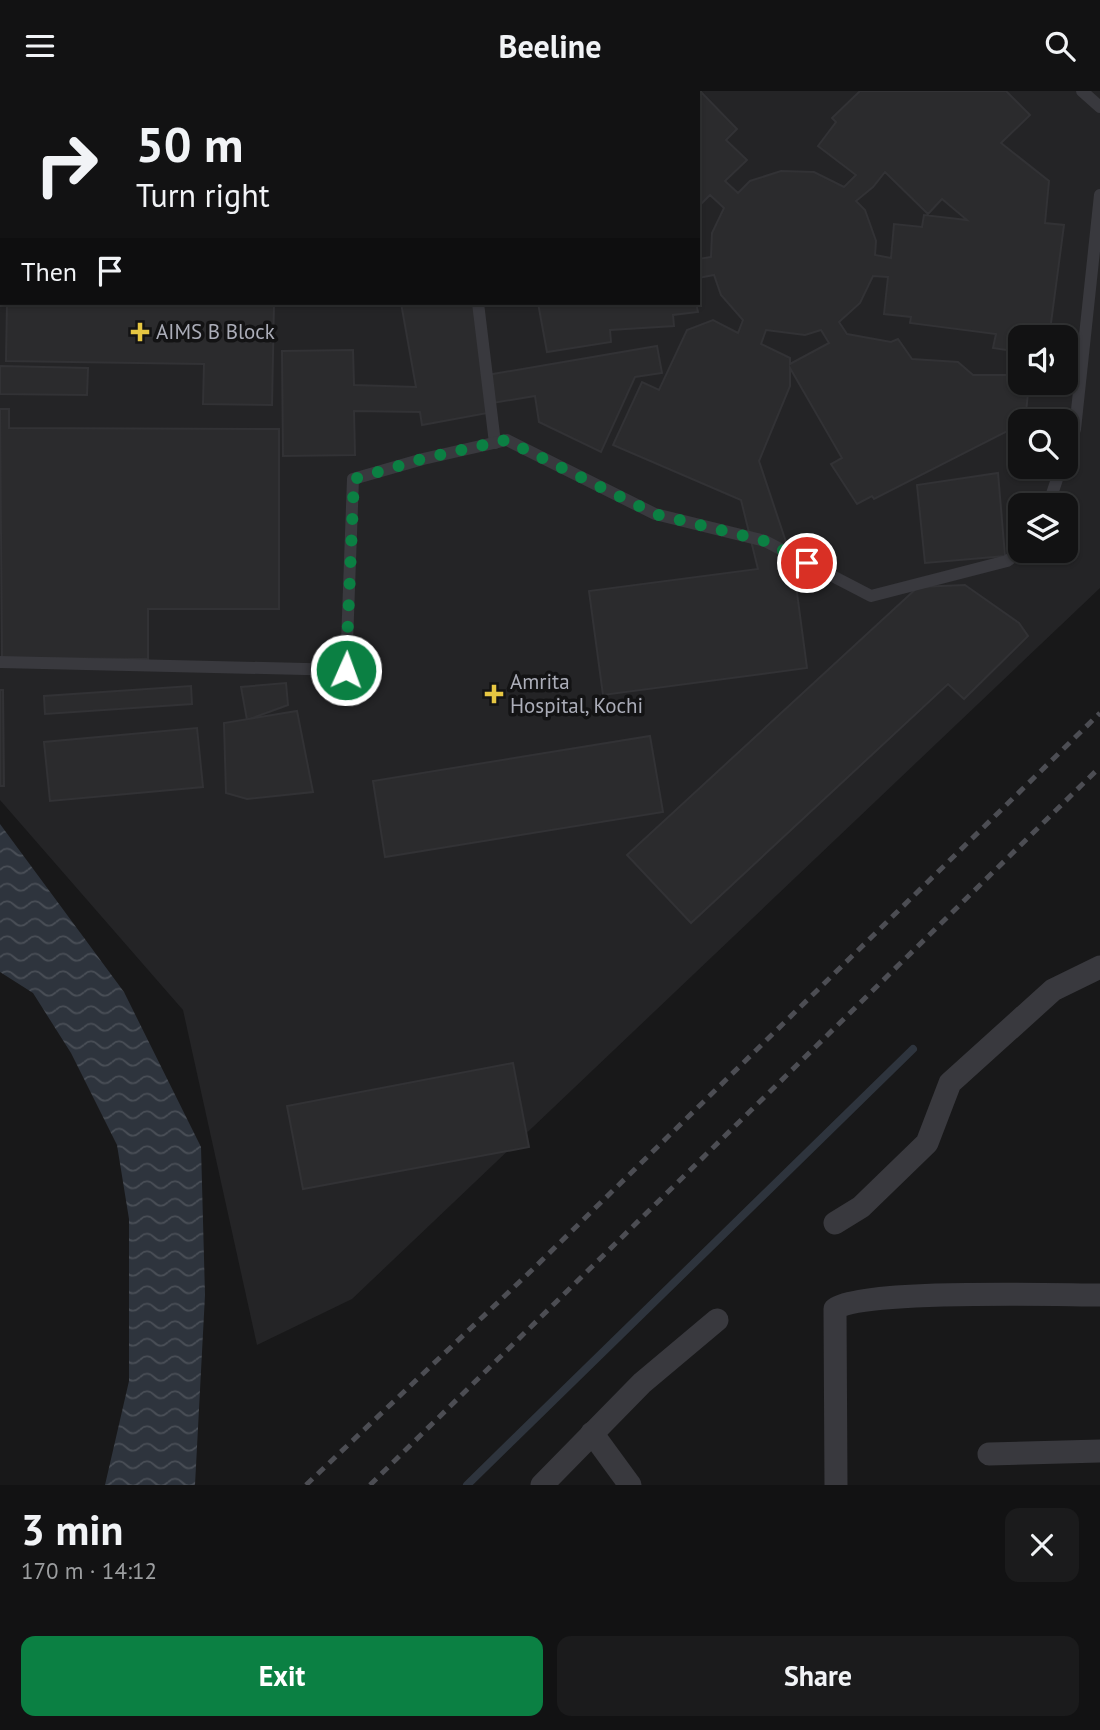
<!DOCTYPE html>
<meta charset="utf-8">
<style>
:root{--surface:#121213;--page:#1b1b1c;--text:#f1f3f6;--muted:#9c9ea0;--line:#313233;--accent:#0b8043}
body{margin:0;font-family:"PT Sans",sans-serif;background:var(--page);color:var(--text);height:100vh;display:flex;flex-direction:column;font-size:26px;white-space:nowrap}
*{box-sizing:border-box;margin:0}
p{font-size:23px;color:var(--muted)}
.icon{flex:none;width:38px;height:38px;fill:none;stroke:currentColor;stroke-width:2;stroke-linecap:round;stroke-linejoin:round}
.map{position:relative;height:1394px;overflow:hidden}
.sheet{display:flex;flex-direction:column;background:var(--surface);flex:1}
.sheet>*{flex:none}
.banner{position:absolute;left:0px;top:0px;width:700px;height:214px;box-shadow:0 2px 5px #0004,0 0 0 2px var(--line);background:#121213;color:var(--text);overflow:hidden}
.buttons{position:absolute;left:1008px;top:234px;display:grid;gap:14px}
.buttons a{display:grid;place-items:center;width:70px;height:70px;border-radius:14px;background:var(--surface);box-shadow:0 2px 5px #0004,0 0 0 2px var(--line);font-size:35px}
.pin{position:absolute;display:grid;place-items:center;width:60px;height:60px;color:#fff;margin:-30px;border:4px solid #fff;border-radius:50%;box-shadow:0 2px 7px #0007}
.me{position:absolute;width:77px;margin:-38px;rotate:2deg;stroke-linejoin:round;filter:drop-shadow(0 0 5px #0008)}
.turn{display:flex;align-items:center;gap:24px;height:147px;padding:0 21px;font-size:32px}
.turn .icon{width:91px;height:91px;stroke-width:2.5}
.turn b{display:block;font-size:49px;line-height:60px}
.then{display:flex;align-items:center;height:66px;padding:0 21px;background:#0003;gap:14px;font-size:26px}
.round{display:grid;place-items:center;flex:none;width:74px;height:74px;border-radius:14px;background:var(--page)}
.headline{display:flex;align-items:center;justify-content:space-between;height:119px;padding:0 21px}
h1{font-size:42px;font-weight:600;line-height:52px}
.action{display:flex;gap:14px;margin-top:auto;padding:14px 21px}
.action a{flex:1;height:80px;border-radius:14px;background:var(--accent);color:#fff;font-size:28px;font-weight:600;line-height:80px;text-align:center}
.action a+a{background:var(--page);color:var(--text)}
header{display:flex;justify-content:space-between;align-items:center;height:91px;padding:0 21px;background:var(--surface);font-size:32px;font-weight:600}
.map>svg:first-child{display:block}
.built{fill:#242426;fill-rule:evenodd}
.water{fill:url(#water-waves)}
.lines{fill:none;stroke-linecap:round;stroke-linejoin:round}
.stream{stroke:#2e343d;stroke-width:8}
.building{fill:#2b2b2d;stroke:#323235;stroke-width:2;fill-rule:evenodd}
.lane{stroke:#39393e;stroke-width:12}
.street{stroke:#39393e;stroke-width:23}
.rail{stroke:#4c4d53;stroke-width:5;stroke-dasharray:9 7;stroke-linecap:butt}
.route{stroke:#0b8043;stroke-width:12;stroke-dasharray:0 21.6}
.poi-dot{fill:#e7c742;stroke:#131314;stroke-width:2.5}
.labels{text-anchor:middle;stroke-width:7;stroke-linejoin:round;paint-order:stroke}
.poi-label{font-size:21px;fill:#abadb8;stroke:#131314;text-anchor:start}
</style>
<header><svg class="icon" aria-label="menu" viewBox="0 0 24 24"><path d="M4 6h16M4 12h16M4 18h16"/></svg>Beeline<svg class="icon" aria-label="search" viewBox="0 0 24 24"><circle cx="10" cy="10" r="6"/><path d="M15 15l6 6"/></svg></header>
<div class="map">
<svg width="1100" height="1394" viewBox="0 0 1100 1394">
<defs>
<pattern id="water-waves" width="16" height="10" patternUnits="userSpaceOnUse" patternTransform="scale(1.75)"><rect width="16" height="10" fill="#2e343d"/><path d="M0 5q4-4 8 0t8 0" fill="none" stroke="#4a4f57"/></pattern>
</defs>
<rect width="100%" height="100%" fill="#181819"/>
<path class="built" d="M0,0H1100V497L352,1208L257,1254L183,919L0,709ZM2,2H698V212H2ZM1020,247H1066V292H1020ZM1020,331H1066V376H1020ZM1020,415H1066V460H1020Z"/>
<polygon class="water" points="0,733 124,901 201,1056 205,1204 195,1394 105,1394 129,1290 129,1128 117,1054 71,962 33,902 0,881"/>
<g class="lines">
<polyline class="stream" points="467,1394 913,958"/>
</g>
<g class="building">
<rect x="78" y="0" width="206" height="2"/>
<path d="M577,0H700L737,38L726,49L747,69L725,90L738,102L750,90L781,80L814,81L844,96L856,84L818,55L836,31L832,27L860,0H1006L1030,24L1001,52L1049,90L1045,132L1064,134L1049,247H1020V261L993,257L996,243L910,232L911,226L884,223L888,186L873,185L860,212L839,231L847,243L891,251L898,248L912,268L958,271L973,284H1020V292H1029L1025,331L874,408L872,405L857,413L831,373L842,367L790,277V295L759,370L793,472L807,577L603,604L589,500L758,478L741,409L613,354L642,291L659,299L687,239L713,229L738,242L743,229L721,204L714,184L698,187V168L711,166L712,142L724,117L710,104L698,116V2H576ZM885,81L928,123L942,108L967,129L924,124L922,136L894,133L891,167L875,164L876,150L865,119L856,110L873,96ZM766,239L805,244L821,239L829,252L790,273V267L761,253Z"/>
<polygon points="7,212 274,212 272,314 203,313 204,273 6,270"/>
<polygon points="401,212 475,212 487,284 657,255 662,282 635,286 601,361 539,331 535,305 492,312 493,321 422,334 420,321 354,320 355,364 283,365 282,260 353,259 354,294 416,296"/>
<polygon points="538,212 696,212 698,221 673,224 674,235 610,239 611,251 547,261"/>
<polygon points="0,275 88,277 87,304 0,303"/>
<polygon points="0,318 9,318 9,337 279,338 279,518 148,518 148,568 2,567"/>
<polygon points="998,382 1005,465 925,472 917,394"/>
<polygon points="965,494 1019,532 1028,545 964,608 948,593 691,832 627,764 918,496"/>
<polygon points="286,592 288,614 247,629 241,596"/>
<polygon points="191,595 192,613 45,623 44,605"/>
<polygon points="0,599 3,599 4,695 0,695"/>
<polygon points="297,620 313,701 247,708 226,702 224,632"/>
<polygon points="197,637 203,696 50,710 44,651"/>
<polygon points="650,645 663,721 385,766 373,690"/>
<polygon points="513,972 529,1056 303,1098 287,1015"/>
</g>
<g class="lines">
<g class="lane">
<polyline points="1082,0 1100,16"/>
<polyline points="465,2 466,0"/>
<polyline points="0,69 2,68"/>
<polyline points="478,212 495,352"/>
<polyline points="1066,364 1075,338 1100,104"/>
<polyline points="1048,415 1061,376"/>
<polyline points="0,571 346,579 353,388 423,368 507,349 655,423 765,450 871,505 1007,470 1021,460"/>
</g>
<g class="street">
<polyline points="835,1132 861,1116 927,1052 950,992 1053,899 1100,876"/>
<polyline points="592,1342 630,1394"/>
<polyline points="989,1363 1100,1360"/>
<polyline points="542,1394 642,1292 717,1229"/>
<path d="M836,1394L835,1218C863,1198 1054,1204 1100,1204"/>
</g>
<g class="rail">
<polyline points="306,1394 533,1178 1100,622"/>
<polyline points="370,1394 1100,676"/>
</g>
</g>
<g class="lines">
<polyline class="route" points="346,579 354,388 422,368 506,349 655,423 765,450 807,472"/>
</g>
<g class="poi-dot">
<path d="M136.5 230.5h7v7h7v7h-7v7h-7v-7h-7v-7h7z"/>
<path d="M490.5 592.5h7v7h7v7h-7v7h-7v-7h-7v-7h7z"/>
</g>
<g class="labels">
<g class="poi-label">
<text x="156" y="248">AIMS B Block</text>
<text x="510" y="598">Amrita<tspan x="510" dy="24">Hospital, Kochi</tspan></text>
</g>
</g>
</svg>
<div class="buttons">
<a><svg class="icon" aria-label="sound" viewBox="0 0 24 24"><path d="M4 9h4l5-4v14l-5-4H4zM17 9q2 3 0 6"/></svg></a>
<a><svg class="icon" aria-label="search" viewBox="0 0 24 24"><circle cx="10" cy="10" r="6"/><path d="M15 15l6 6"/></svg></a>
<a><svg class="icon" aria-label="layers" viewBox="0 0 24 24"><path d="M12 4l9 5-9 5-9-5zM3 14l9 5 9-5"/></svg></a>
</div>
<div class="pin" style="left:807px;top:472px;background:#d93025"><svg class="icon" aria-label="arrive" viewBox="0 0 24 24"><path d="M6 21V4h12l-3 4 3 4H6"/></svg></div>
<svg class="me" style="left:346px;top:579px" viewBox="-20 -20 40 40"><circle r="17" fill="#0b8043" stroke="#fff" stroke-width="3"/><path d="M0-11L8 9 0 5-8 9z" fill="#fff"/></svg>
<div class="banner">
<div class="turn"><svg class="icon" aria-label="right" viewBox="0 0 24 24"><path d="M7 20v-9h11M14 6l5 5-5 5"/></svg><div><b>50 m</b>Turn right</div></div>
<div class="then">Then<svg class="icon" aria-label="arrive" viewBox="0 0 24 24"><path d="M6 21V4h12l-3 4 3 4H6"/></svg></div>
</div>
</div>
<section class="sheet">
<div class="headline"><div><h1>3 min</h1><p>170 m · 14:12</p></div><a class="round"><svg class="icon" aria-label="close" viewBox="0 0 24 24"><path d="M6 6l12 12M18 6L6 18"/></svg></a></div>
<div class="action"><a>Exit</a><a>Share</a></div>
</section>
